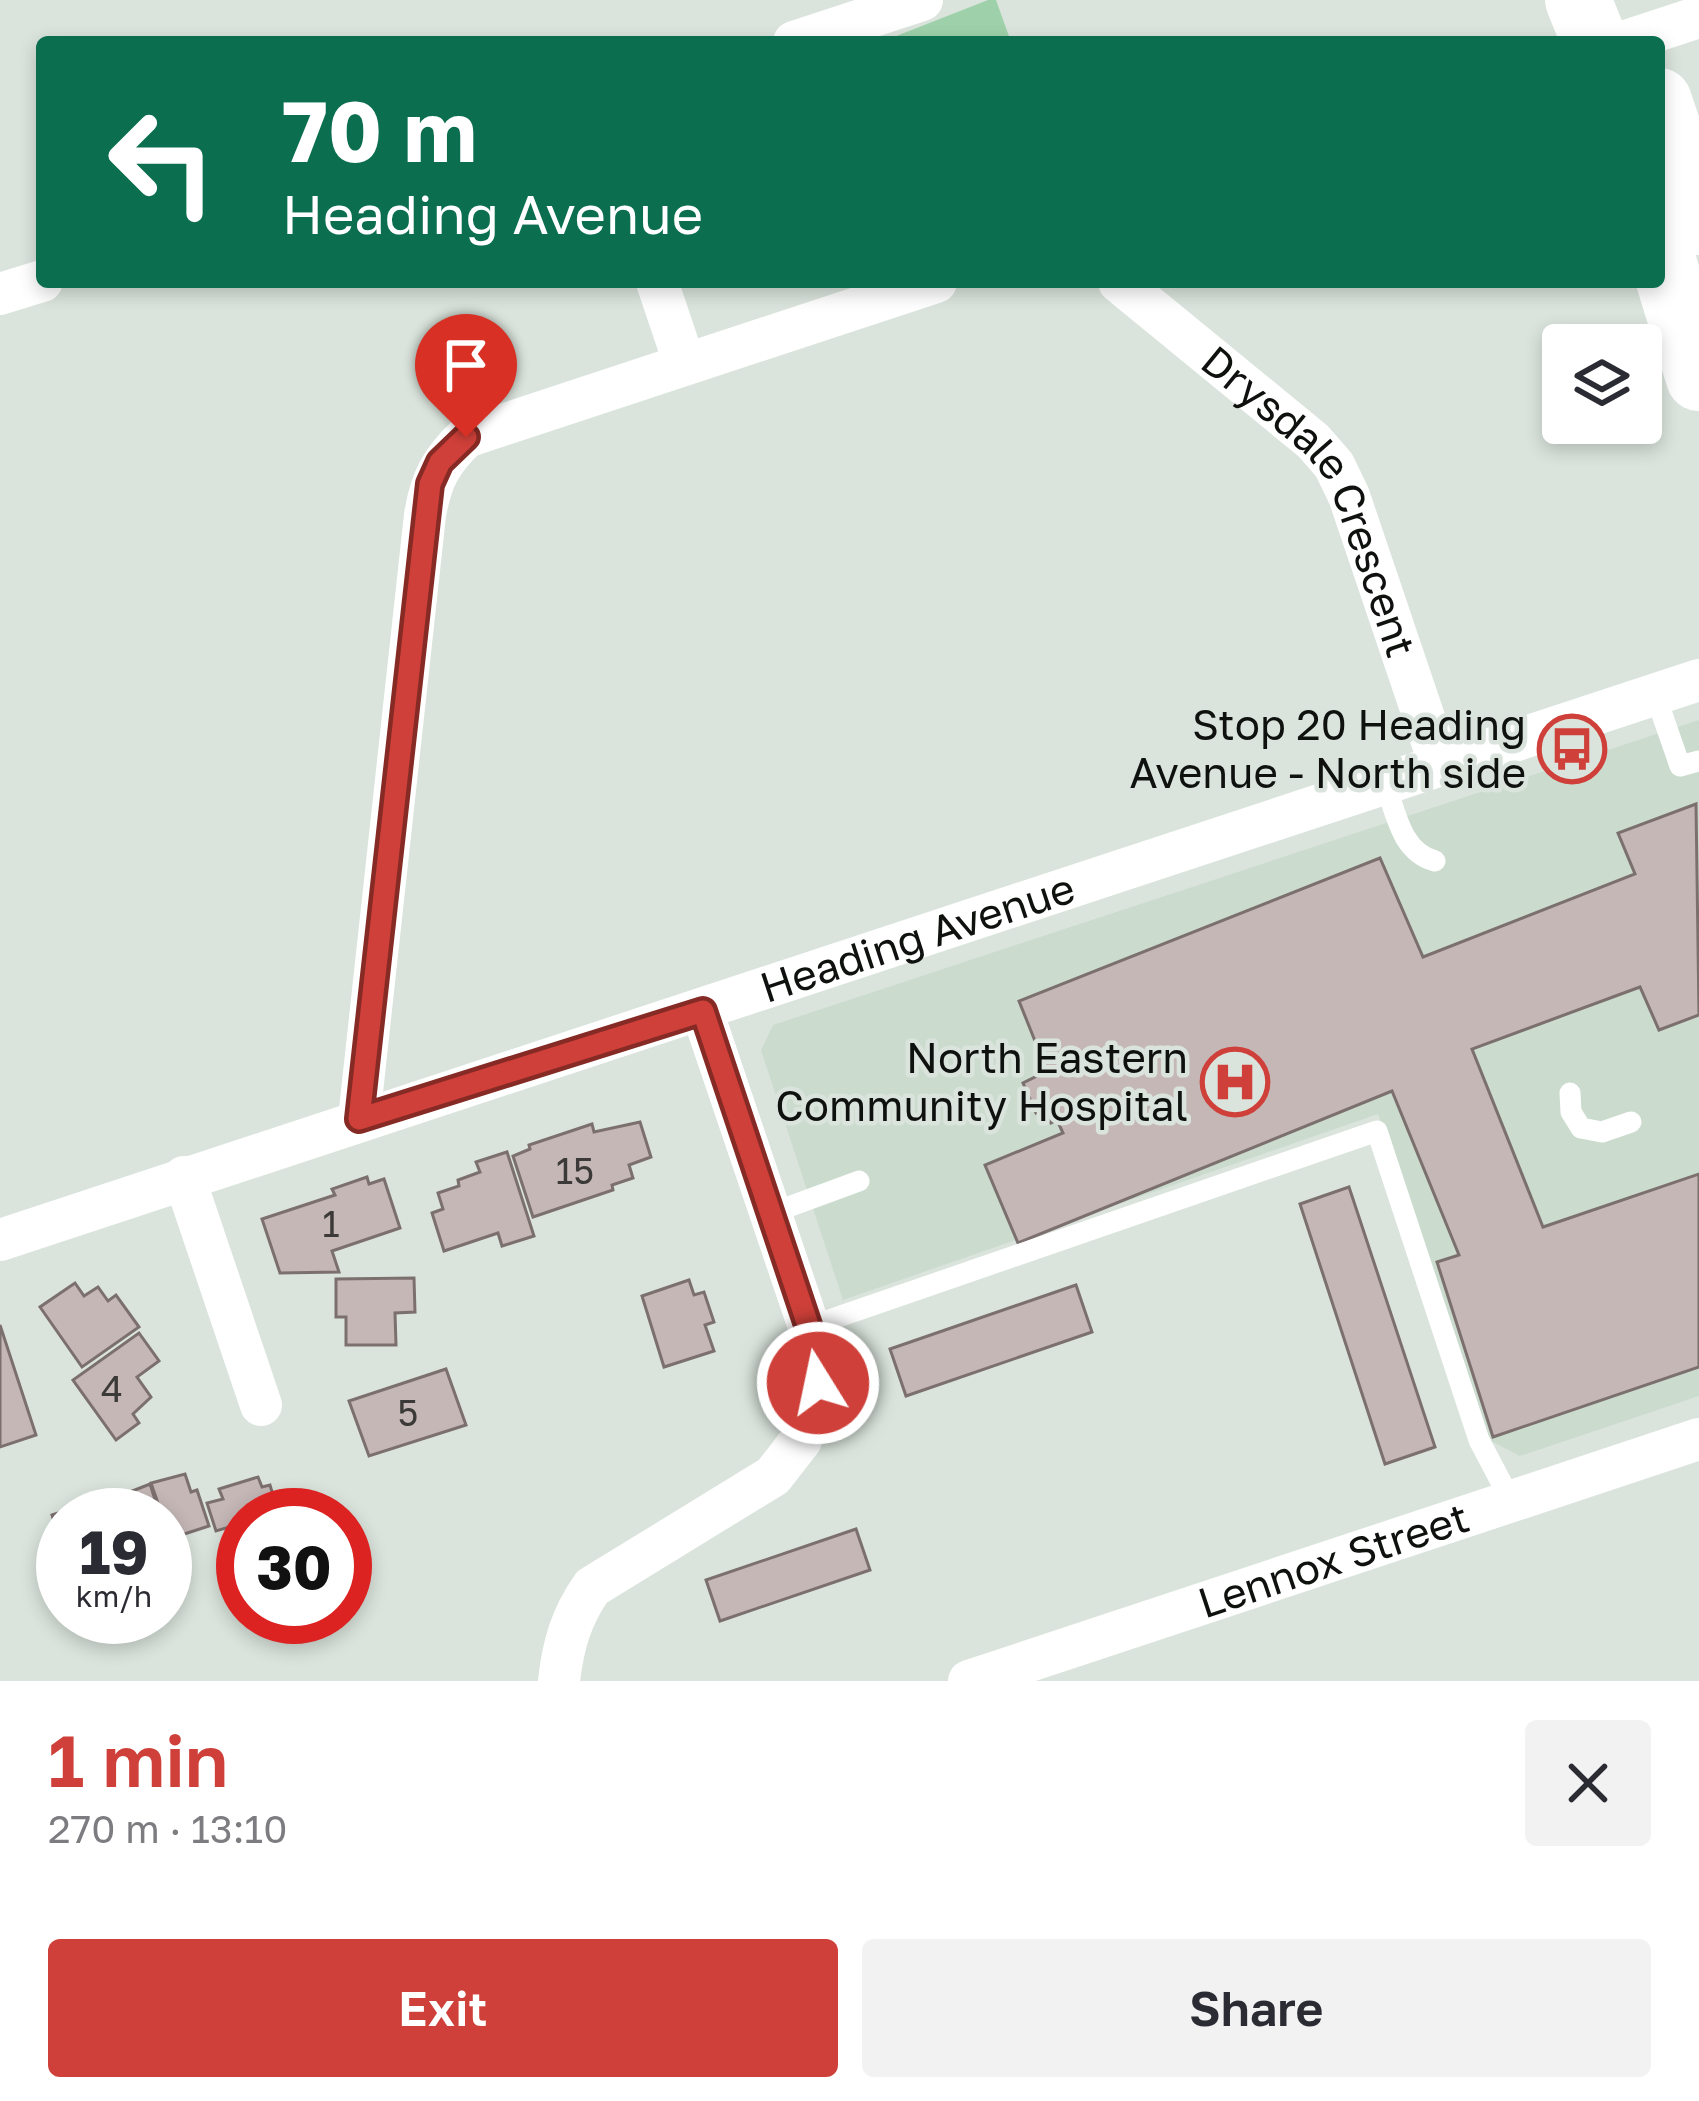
<!DOCTYPE html>
<meta charset="utf-8">
<style>
:root{--surface:#fff;--page:#f2f2f3;--text:#2b2b33;--muted:#7c7c81;--accent:#ce4039}
body{margin:0;font-family:"Golos Text",sans-serif;background:var(--page);color:var(--text);height:100vh;display:flex;flex-direction:column;font-size:45px;white-space:nowrap}
*{box-sizing:border-box;margin:0}
p{font-size:39px;color:var(--muted)}
.icon{flex:none;width:66px;height:66px;fill:none;stroke:currentColor;stroke-width:2;stroke-linecap:round;stroke-linejoin:round}
.map{position:relative;height:1681px;overflow:hidden}
.details{display:flex;flex-direction:column;background:var(--surface);flex:1}
.details>*{flex:none}
.hud{position:absolute;left:36px;top:36px;width:1629px;height:252px;border-radius:12px;box-shadow:0 6px 18px #0003;background:#0b6e4f;color:#fff;overflow:hidden}
.buttons{position:absolute;left:1542px;top:324px;display:grid;gap:24px}
.buttons a{display:grid;place-items:center;width:120px;height:120px;border-radius:12px;background:var(--surface);box-shadow:0 6px 18px #0003;font-size:60px}
.speed{position:absolute;left:36px;top:1488px;display:flex;gap:24px;font-size:60px;font-weight:700;text-align:center}
.speed>*{display:grid;place-content:center;width:156px;height:156px;border-radius:50%;background:var(--surface);box-shadow:0 6px 18px #0003;line-height:1}
.speed small{font-size:30px;font-weight:400}
.speed .limit{border:18px solid #d22;background:#fff;color:#111}
.pin{position:absolute;display:grid;place-items:center;width:102px;height:102px;color:#fff;margin:-123px -51px;border-radius:50% 50% 50% 0;rotate:-45deg;box-shadow:0 0 12px #0007}
.pin .icon{rotate:45deg}
.me{position:absolute;width:132px;margin:-66px;rotate:350deg;stroke-linejoin:round;filter:drop-shadow(0 0 9px #0008)}
.turn{display:flex;align-items:center;gap:42px;height:252px;padding:0 48px;font-size:54px}
.turn .icon{width:156px;height:156px;stroke-width:2.5}
.turn b{display:block;font-size:84px;line-height:102px}
.round{display:grid;place-items:center;flex:none;width:126px;height:126px;border-radius:12px;background:var(--page)}
.headline{display:flex;align-items:center;justify-content:space-between;height:204px;padding:0 48px}
h1{font-size:72px;font-weight:600;line-height:90px;color:var(--accent)}
.primary-button{display:flex;gap:24px;margin-top:auto;padding:24px 48px}
.primary-button a{flex:1;height:138px;border-radius:12px;background:var(--accent);color:#fff;font-size:48px;font-weight:600;line-height:138px;text-align:center}
.primary-button a+a{background:var(--page);color:var(--text)}
.map>svg:first-child{display:block}
.built{fill:#cbdbce}
.green{fill:#9ed1a9}
.building{fill:#c4b7b6;stroke:#7c706f;stroke-width:3}
.lines{fill:none;stroke-linecap:round;stroke-linejoin:round}
.service{stroke:#fff;stroke-width:21}
.minor{stroke:#fff;stroke-width:42}
.primary{stroke:#fff;stroke-width:66}
.route-casing{stroke:#862a25;stroke-width:30}
.route{stroke:#ce4039;stroke-width:21}
.labels{text-anchor:middle;stroke-width:9;stroke-linejoin:round;paint-order:stroke}
.number-label{font-size:36px;fill:#3c3a38}
.street-label{font-size:42px;fill:#0e110e;stroke:#dae4dc}
.poi-label{font-size:42px;fill:#0e110e;stroke:#dae4dc;text-anchor:end}
</style>
<div class="map">
<svg width="1699" height="1681" viewBox="0 0 1699 1681">
<rect width="100%" height="100%" fill="#dae4dc"/>
<polygon class="built" points="1699,720 1699,1396 1520,1456 1487,1439 1378,1114 843,1300 761,1050 773,1025"/>
<polygon class="green" points="988,0 996,0 1011,42 881,42"/>
<g class="building">
<polygon points="1696,804 1699,1015 1659,1030 1640,987 1472,1049 1543,1227 1699,1174 1699,1367 1493,1437 1437,1262 1459,1255 1392,1091 1018,1243 985,1165 1063,1133 1057,1120 1051,1123 1044,1109 1036,1113 1023,1083 1047,1071 1019,1001 1380,858 1423,957 1635,874 1618,833"/>
<polygon points="640,1122 651,1157 629,1165 633,1178 612,1185 613,1190 533,1217 513,1156 530,1149 529,1145 592,1124 594,1132"/>
<polygon points="507,1152 534,1236 502,1246 498,1233 444,1251 432,1213 443,1209 438,1193 459,1186 458,1180 480,1172 476,1162"/>
<polygon points="367,1177 369,1184 384,1179 400,1228 332,1251 339,1272 280,1273 262,1219 335,1195 332,1189"/>
<polygon points="1349,1187 1435,1447 1385,1464 1300,1204"/>
<polygon points="414,1278 415,1312 395,1313 396,1345 346,1345 346,1317 336,1317 336,1279"/>
<polygon points="689,1280 694,1295 704,1292 714,1322 705,1325 714,1351 664,1367 642,1296"/>
<polygon points="75,1283 84,1296 98,1287 108,1301 116,1295 139,1327 82,1367 40,1307"/>
<polygon points="1076,1285 1092,1332 906,1396 890,1349"/>
<polygon points="0,1325 36,1435 0,1447"/>
<polygon points="139,1333 159,1361 137,1377 151,1397 133,1414 139,1423 116,1440 73,1380"/>
<polygon points="446,1369 466,1425 369,1456 349,1401"/>
<polygon points="185,1474 191,1492 197,1490 209,1526 169,1539 165,1515 162,1515 151,1483"/>
<polygon points="258,1477 262,1487 270,1485 278,1512 243,1515 243,1523 216,1531 207,1503 223,1499 219,1489"/>
<polygon points="150,1484 160,1515 121,1515 117,1497"/>
<polygon points="89,1503 93,1515 63,1515 63,1549 52,1515"/>
<polygon points="856,1529 870,1570 720,1621 706,1580"/>
</g>
<g class="lines">
<g class="service">
<polyline points="1655,694 1680,766 1699,761"/>
<path d="M1385,783C1396,813 1401,852 1435,861"/>
<polyline points="1570,1093 1571,1112 1581,1128 1602,1132 1631,1122"/>
<polyline points="772,1213 859,1181"/>
<polyline points="809,1327 1377,1131 1479,1440 1511,1501"/>
</g>
<g class="minor">
<polyline points="794,42 922,0"/>
<polyline points="1623,42 1699,17"/>
<polyline points="657,282 684,362"/>
<path id="s1" d="M1119,282L1313,441L1334,465L1349,496L1440,765"/>
<polyline points="0,294 42,281"/>
<path d="M359,1119L425,515C431,480 440,462 466,437L936,282"/>
<polyline points="184,1177 261,1405"/>
<path id="s2" d="M0,1240L1699,680"/>
<path d="M559,1681C563,1645 571,1617 592,1587L773,1476L801,1440L818,1383L809,1327L702,1011"/>
<path id="s3" d="M969,1681L1699,1439"/>
</g>
<g class="primary">
<polyline points="1578,0 1595,42"/>
<polyline points="1659,101 1699,222"/>
<polyline points="1659,248 1699,378"/>
</g>
</g>
<g class="lines">
<defs>
<polyline id="route" points="466,437 440,462 430,484 359,1119 703,1011 809,1328 818,1383"/>
</defs>
<use href="#route" class="route-casing"/>
<use href="#route" class="route"/>
</g>
<defs>
<symbol id="bus-ring" viewBox="-11 -11 22 22"><circle r="9.5" fill="#dae4dc" stroke="#ce4039" stroke-width="1.5"/><path d="M-5-6H5V4H4V6H2V4H-2V6H-4V4H-5ZM-3.5-4V0h7V-4ZM-3.5 1.2v1.5H-2V1.2ZM2 1.2v1.5H3.5V1.2Z" fill="#ce4039"/></symbol>
<symbol id="hospital-ring" viewBox="-11 -11 22 22"><circle r="9.5" fill="#dae4dc" stroke="#ce4039" stroke-width="1.5"/><path d="M-5-5h3v3.5h4V-5h3V5h-3V1.5h-4V5h-3Z" fill="#ce4039"/></symbol>
</defs>
<g fill-rule="evenodd">
<use href="#bus-ring" x="1534" y="711" width="76" height="76"/>
<use href="#hospital-ring" x="1197" y="1044" width="76" height="76"/>
</g>
<g class="labels">
<g class="number-label">
<text x="575" y="1184">15</text>
<text x="331" y="1237">1</text>
<text x="112" y="1402">4</text>
<text x="408" y="1426">5</text>
</g>
<g class="street-label">
<text dy="15" stroke="none"><textPath href="#s1" startOffset="300">Drysdale Crescent</textPath></text>
<text dy="15" stroke="none"><textPath href="#s2" startOffset="966">Heading Avenue</textPath></text>
<text dy="15" stroke="none"><textPath href="#s3" startOffset="384">Lennox Street</textPath></text>
</g>
<g class="poi-label">
<text x="1526" y="740">Stop 20 Heading<tspan x="1526" dy="48">Avenue - North side</tspan></text>
<text x="1188" y="1073">North Eastern<tspan x="1188" dy="48">Community Hospital</tspan></text>
</g>
</g>
</svg>
<div class="buttons">
<a><svg class="icon" aria-label="layers" viewBox="0 0 24 24"><path d="M12 4l9 5-9 5-9-5zM3 14l9 5 9-5"/></svg></a>
</div>
<div class="speed"><div>19<small>km/h</small></div><div class="limit">30</div></div>
<div class="pin" style="left:466px;top:437px;background:#d93025"><svg class="icon" aria-label="arrive" viewBox="0 0 24 24"><path d="M6 21V4h12l-3 4 3 4H6"/></svg></div>
<svg class="me" style="left:818px;top:1383px" viewBox="-20 -20 40 40"><circle r="17" fill="#ce4039" stroke="#fff" stroke-width="3"/><path d="M0-11L8 9 0 5-8 9z" fill="#fff"/></svg>
<div class="hud">
<div class="turn"><svg class="icon" aria-label="left" viewBox="0 0 24 24"><path d="M17 20v-9H6M10 6l-5 5 5 5"/></svg><div><b>70 m</b>Heading Avenue</div></div>
</div>
</div>
<section class="details">
<div class="headline"><div><h1>1 min</h1><p>270 m · 13:10</p></div><a class="round"><svg class="icon" aria-label="close" viewBox="0 0 24 24"><path d="M6 6l12 12M18 6L6 18"/></svg></a></div>
<div class="primary-button"><a>Exit</a><a>Share</a></div>
</section>
